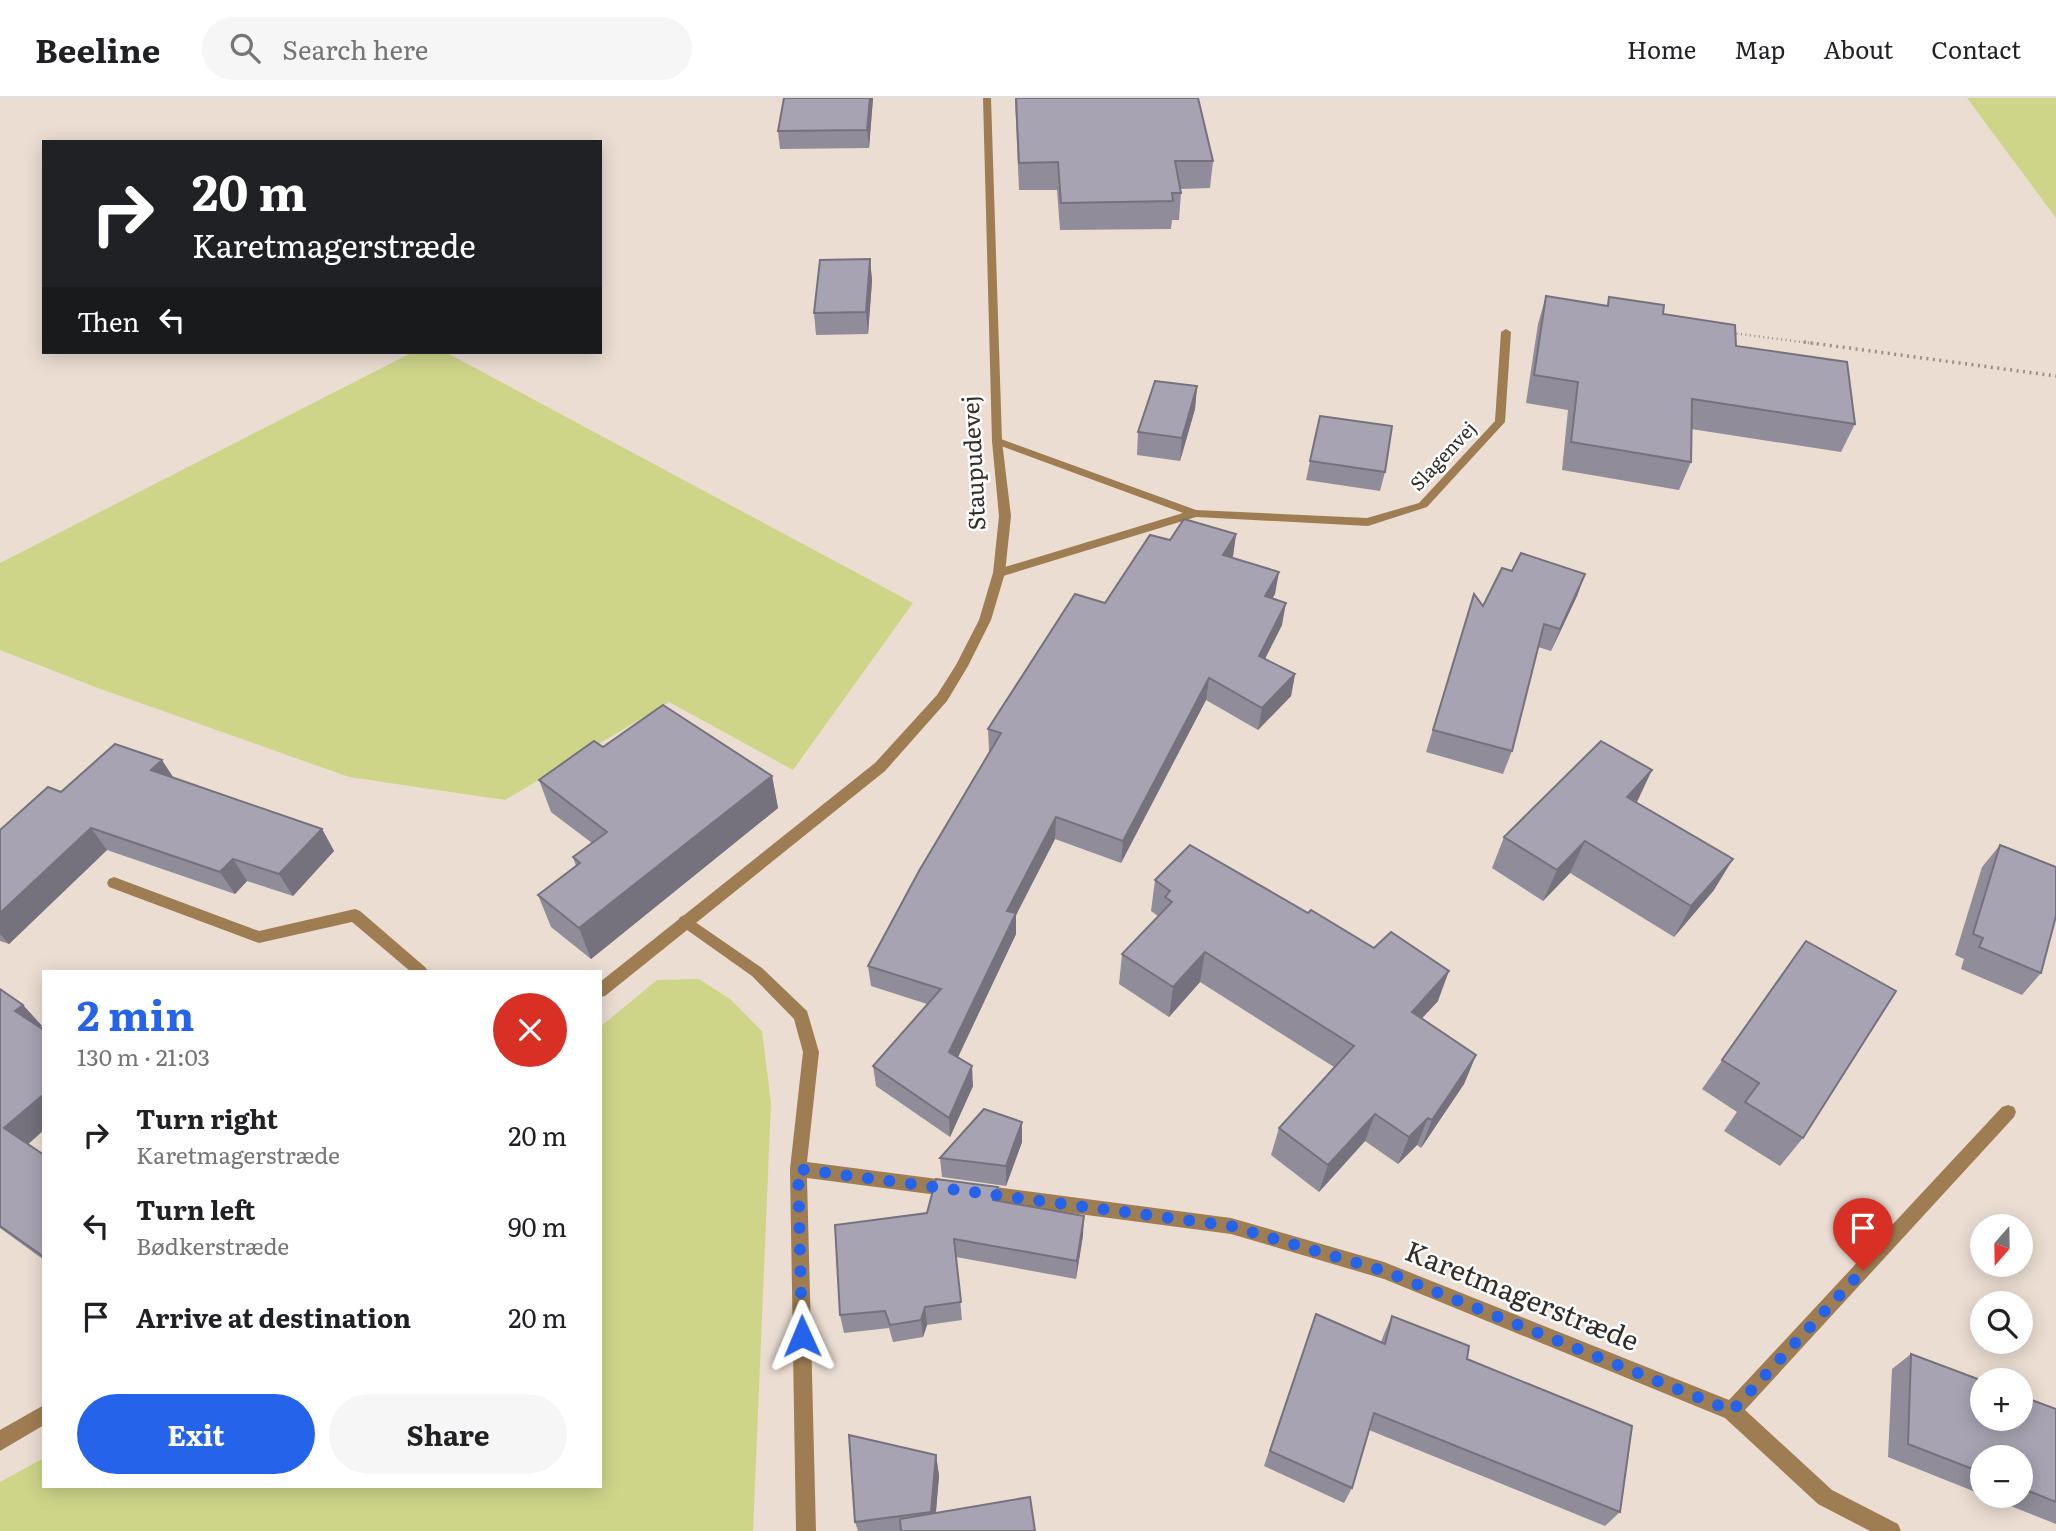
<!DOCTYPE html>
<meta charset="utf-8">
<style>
:root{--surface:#fff;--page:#f6f6f6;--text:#202124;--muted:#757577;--line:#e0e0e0;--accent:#2563eb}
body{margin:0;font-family:Literata,serif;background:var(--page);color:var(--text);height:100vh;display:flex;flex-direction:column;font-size:26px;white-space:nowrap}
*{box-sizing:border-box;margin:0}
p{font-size:23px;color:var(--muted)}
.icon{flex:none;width:38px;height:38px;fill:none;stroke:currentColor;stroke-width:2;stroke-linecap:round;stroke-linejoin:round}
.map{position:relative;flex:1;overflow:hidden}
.panel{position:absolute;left:42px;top:872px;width:560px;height:518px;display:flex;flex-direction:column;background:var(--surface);border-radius:0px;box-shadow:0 4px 18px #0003}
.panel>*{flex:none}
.hud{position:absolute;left:42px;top:42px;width:560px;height:214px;border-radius:0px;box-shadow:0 4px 18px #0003;background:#202124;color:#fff;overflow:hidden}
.needle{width:46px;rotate:200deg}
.controls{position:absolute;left:1970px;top:1116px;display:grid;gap:14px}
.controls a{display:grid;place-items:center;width:63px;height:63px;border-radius:50%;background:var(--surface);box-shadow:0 4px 18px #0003;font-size:35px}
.pin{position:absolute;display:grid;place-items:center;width:60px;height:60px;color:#fff;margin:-72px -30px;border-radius:50% 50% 50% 0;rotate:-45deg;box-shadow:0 0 7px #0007}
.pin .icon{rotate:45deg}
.me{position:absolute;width:77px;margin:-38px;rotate:359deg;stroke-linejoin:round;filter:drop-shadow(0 0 5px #0008)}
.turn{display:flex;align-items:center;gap:24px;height:147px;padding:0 35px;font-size:32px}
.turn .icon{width:91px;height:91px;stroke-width:2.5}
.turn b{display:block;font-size:49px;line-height:60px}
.then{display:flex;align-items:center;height:66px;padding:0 35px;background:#0003;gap:14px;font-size:26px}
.round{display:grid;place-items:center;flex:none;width:74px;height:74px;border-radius:37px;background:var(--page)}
.headline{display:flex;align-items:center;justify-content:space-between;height:119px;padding:0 35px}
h1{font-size:42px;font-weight:700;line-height:52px;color:var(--accent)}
.cta{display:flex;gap:14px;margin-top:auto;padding:14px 35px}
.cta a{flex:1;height:80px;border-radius:42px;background:var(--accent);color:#fff;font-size:28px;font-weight:700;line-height:80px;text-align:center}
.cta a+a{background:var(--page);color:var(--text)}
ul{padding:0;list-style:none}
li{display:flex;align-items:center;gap:21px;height:91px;padding:0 35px}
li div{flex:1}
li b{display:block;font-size:26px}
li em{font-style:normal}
header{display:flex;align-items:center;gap:42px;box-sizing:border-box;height:98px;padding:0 35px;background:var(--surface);border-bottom:2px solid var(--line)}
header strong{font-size:33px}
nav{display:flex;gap:38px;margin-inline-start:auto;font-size:24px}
.search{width:490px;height:63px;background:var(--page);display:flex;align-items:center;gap:18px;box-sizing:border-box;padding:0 24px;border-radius:38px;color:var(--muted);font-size:26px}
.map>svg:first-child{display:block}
.green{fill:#ced589}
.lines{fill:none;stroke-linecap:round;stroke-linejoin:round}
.path-far1{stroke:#9b9088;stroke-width:2.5;stroke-dasharray:1 3.5;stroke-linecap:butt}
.path{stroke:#9b9088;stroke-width:3.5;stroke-dasharray:2 4.5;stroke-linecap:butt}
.minor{fill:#9f7d52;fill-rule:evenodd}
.tertiary{fill:#9f7d52;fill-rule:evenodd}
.wall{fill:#908c99}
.shaded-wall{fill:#75727d}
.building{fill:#a7a3b2;stroke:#75727d;stroke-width:2}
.route{stroke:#2563eb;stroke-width:12;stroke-dasharray:0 21.6}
.labels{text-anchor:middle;stroke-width:5;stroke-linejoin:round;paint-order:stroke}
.far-street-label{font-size:19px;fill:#322d29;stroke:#fff}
.street-label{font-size:23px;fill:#322d29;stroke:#fff}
.near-street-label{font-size:28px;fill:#322d29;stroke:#fff}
</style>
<header>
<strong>Beeline</strong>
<div class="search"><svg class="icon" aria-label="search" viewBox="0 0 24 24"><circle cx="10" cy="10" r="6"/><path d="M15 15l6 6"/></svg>Search here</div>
<nav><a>Home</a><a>Map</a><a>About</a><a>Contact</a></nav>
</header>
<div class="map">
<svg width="2056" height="1433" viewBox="0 0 2056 1433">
<rect width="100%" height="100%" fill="#ebddd2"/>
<g class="green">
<polygon points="1967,0 2056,0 2056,120"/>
<polygon points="413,254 445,254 913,505 793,672 669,604 505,702 349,679 98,590 0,552 0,465"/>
<polygon points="699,881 730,901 762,933 771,1005 753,1433 0,1433 0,1384 44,1360 44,1388 600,1388 600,929 657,882"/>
</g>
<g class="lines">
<polyline class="path-far1" points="1732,235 1817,246"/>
<polyline class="path" points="1804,244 2056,278"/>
<g class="minor">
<polygon points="1506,231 1511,234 1505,324 1427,409 1368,428 1196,419 1003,478 995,478 993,475 995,472 1183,415 993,345 993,341 1001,341 1196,412 1367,420 1419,405 1495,323 1501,234"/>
<polygon points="114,779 259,833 355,811 360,813 425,869 428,873 410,873 352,824 259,845 109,789 107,785 109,781"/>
<polygon points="685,817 762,870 807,913 819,954 807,1064 953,1083 959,1085 962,1091 959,1097 953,1099 807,1080 816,1433 796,1433 790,1071 803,954 794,921 752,878 680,827 678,823 680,819"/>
<polygon points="2008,1007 2014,1009 2016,1014 2014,1019 1745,1312 1832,1392 1898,1426 1901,1433 1870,1433 1818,1406 1725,1320 1384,1181 1231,1136 980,1103 974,1101 971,1095 974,1089 980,1087 1231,1120 1384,1164 1729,1302 2002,1009"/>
</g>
<g class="tertiary">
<polygon points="983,0 991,0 1002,343 1011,418 1005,475 991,522 968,568 947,603 885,673 605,898 600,899 600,884 875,665 937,597 956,567 979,522 993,475 999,418 992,343"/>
<polygon points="44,1307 44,1327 0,1353 0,1332"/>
</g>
</g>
<g class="wall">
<polygon points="784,0 873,0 869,50 780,51 778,33"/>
<polygon points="1015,0 1213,63 1210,90 1180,91 1181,95 1179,122 1172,122 1171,131 1060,132 1057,92 1019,92"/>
<polygon points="870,161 872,183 868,236 816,237 814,215"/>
<polygon points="1546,198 1607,208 1609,199 1663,216 1736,248 1855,326 1841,354 1691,331 1691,364 1679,392 1562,372 1568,312 1526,305 1538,226"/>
<polygon points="1197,288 1195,311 1180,363 1137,357 1138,334"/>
<polygon points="1310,363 1385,374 1380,393 1306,382"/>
<polygon points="1236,436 1233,458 1232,460 1275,496 1272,500 1282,527 1265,561 1295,576 1291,598 1258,632 1206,602 1121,765 1055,741 1016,817 1016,836 958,959 973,988 950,1039 876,988 873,968 927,906 871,888 868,868 990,653 989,653 988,631 1105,505 1170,442"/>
<polygon points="1512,473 1585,476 1577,498 1551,553 1538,549 1512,653 1503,676 1426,654 1474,496 1483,508"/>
<polygon points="603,649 772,678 778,710 591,861 551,829 538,797 576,768 573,759 592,745 551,714 539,682"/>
<polygon points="174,680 322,731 334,753 293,798 247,783 235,796 107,752 9,846 0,843 0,732 61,694"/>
<polygon points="1637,705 1714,792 1674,839 1570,775 1543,803 1492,770 1504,739"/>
<polygon points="2000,747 2041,875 2022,897 1961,871 1964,861 1955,857 1982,769"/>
<polygon points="1155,782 1438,903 1422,920 1476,957 1464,986 1421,1050 1417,1047 1398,1066 1365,1043 1319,1094 1271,1057 1279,1030 1334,969 1200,884 1169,919 1119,886 1122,856 1158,818 1151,813"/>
<polygon points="1806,843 1803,1040 1780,1068 1724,1033 1737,1014 1702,991"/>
<polygon points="0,891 23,907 42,928 39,929 28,1046 44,1057 44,1162 0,1130"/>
<polygon points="1022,1024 1022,1044 1006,1088 942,1079 940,1060"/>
<polygon points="998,1089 999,1103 1083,1137 1076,1181 956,1159 962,1222 927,1227 923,1239 893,1244 889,1230 844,1235 840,1217 927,1115"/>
<polygon points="1316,1216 1381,1244 1384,1236 1392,1218 1467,1261 1620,1414 1605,1428 1369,1332 1352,1390 1344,1405 1264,1368"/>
<polygon points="1911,1256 2056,1311 2056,1426 1986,1398 2021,1398 2021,1360 1983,1360 1983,1397 1888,1359 1892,1271"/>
<polygon points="936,1357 939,1378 936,1415 1035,1433 858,1433 855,1424"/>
</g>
<g class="shaded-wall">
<polygon points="870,0 873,0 869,50 867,32"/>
<polygon points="870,161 872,183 868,236 866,214"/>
<polygon points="1197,288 1195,311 1180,363 1182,340"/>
<polygon points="1236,436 1233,458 1220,479 1223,457"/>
<polygon points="1279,474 1275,496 1261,520 1265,498"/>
<polygon points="1585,476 1577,498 1551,553 1560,531"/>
<polygon points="1286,505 1282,527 1255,580 1259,558"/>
<polygon points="1295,576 1291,598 1258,632 1262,610"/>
<polygon points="1209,580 1206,602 1121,765 1123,743"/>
<polygon points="162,662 177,685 151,672"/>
<polygon points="1652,672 1637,704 1627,699"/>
<polygon points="772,678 778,710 591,861 579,830"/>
<polygon points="1056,719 1055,741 1016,817 1016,836 951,974 949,954 1007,813"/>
<polygon points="91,730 107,752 9,846 0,836 0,815"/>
<polygon points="322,731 334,753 293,798 279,776"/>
<polygon points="1585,743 1570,775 1543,803 1557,772"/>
<polygon points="233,761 247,783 235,796 220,774"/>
<polygon points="1733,761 1714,792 1674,839 1691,808"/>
<polygon points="1205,854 1200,884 1169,919 1173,889"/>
<polygon points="1449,873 1438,903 1401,943 1412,914"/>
<polygon points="23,907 42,928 34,933 15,913"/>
<polygon points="1476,957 1464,986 1421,1050 1432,1022"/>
<polygon points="972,968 973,988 950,1039 949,1020"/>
<polygon points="44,996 44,1032 25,1049 4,1030"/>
<polygon points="1375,1016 1365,1043 1319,1094 1328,1067"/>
<polygon points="1428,1020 1417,1047 1398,1066 1409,1039"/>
<polygon points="1022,1024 1022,1044 1006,1088 1006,1068"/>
<polygon points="998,1089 999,1108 993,1102"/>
<polygon points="1084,1118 1083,1137 1076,1181 1077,1163"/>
<polygon points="925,1209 927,1227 923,1239 921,1222"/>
<polygon points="936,1357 939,1378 934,1433 931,1414"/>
</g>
<g class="building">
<polygon points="784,0 870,0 867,32 778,33"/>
<polygon points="1016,0 1198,0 1213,63 1175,63 1181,95 1172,95 1173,103 1061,105 1058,64 1019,65"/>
<polygon points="870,161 866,214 814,215 820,162"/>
<polygon points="1546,198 1608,208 1609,199 1664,207 1663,216 1735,227 1736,248 1847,264 1855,326 1692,301 1691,364 1571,344 1578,284 1534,277"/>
<polygon points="1155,283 1197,288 1182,340 1138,334"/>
<polygon points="1320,318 1392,328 1385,374 1310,363"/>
<polygon points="1184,421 1236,436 1223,457 1279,474 1265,498 1286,505 1259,558 1295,576 1262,610 1209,580 1123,743 1056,719 1007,813 1016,815 949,954 972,968 949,1020 873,968 941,891 868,868 919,773 1001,635 988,631 1075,496 1105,505 1150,437 1170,442"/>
<polygon points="1521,455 1585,476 1560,531 1544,526 1512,653 1433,632 1474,496 1483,508 1502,470 1512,473"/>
<polygon points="663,607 772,678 579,830 538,797 580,765 573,759 607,734 539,682 594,643 603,649"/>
<polygon points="1601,643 1652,672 1627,699 1733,761 1691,808 1585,743 1557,772 1504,739"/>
<polygon points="115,646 162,662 151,672 322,731 279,776 233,761 220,774 91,730 0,815 0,732 48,689 61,694"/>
<polygon points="1190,747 1308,815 1311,812 1374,850 1391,834 1449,873 1412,914 1476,957 1432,1022 1428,1020 1409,1039 1375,1016 1328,1067 1279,1030 1354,948 1205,854 1173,889 1122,856 1172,804 1165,799 1170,793 1155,782"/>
<polygon points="2000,747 2056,769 2056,818 2041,875 1979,849 1983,840 1973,836"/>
<polygon points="1806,843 1896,893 1803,1040 1745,1004 1759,985 1722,962"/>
<polygon points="0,891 23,907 15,913 44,932 44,996 4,1030 44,1057 44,1159 0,1128"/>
<polygon points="984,1011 1022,1024 1006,1068 940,1060"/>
<polygon points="936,1081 998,1089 993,1102 1084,1118 1077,1163 954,1141 961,1204 925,1209 921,1222 890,1227 885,1213 840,1217 835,1127 927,1115"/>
<polygon points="1316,1216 1385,1246 1392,1218 1469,1248 1467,1261 1632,1328 1620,1414 1374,1315 1352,1390 1270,1353"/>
<polygon points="1911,1256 1983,1283 1983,1321 2021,1321 2021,1298 2056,1311 2056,1404 2021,1390 2021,1360 1983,1360 1983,1375 1908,1346"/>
<polygon points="849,1337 936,1357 931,1414 855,1424"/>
<polygon points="1030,1399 1035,1433 901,1433 900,1421"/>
</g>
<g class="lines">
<polyline class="route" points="802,1238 798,1071 1231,1128 1384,1173 1732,1313 1863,1172"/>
</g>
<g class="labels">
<g class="far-street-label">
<text transform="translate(1443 358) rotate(-47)" y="7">Slagenvej</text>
</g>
<g class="street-label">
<text transform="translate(974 365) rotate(-93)" y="8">Staupudevej</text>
</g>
<g class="near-street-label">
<text transform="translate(1522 1198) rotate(22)" y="10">Karetmagerstræde</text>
</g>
</g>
</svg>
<div class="controls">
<a><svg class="needle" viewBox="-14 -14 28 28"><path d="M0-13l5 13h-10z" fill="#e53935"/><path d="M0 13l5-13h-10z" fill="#757577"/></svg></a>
<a><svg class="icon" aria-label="search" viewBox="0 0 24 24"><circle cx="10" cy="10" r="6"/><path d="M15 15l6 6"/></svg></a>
<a>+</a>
<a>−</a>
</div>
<div class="pin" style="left:1863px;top:1172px;background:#d93025"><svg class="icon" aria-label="arrive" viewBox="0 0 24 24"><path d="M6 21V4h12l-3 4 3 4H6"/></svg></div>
<svg class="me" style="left:802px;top:1238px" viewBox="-20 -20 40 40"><path d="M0-17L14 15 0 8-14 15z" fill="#2563eb" stroke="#fff" stroke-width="4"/></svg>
<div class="hud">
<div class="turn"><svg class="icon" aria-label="right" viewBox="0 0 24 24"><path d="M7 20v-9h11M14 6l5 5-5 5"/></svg><div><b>20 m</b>Karetmagerstræde</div></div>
<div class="then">Then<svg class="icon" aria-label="left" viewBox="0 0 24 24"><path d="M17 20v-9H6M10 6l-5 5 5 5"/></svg></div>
</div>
<section class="panel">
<div class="headline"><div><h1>2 min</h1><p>130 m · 21:03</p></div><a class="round" style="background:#d93025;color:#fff"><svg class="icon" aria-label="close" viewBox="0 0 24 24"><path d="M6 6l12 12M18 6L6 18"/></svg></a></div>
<ul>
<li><svg class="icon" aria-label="right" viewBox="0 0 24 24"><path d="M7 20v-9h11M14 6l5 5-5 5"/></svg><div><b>Turn right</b><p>Karetmagerstræde</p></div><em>20 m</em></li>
<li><svg class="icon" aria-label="left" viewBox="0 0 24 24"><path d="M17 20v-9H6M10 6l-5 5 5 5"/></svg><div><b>Turn left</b><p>Bødkerstræde</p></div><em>90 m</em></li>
<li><svg class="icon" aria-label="arrive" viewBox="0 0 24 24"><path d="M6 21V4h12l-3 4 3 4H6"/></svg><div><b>Arrive at destination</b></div><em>20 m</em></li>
</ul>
<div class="cta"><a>Exit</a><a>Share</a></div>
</section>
</div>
